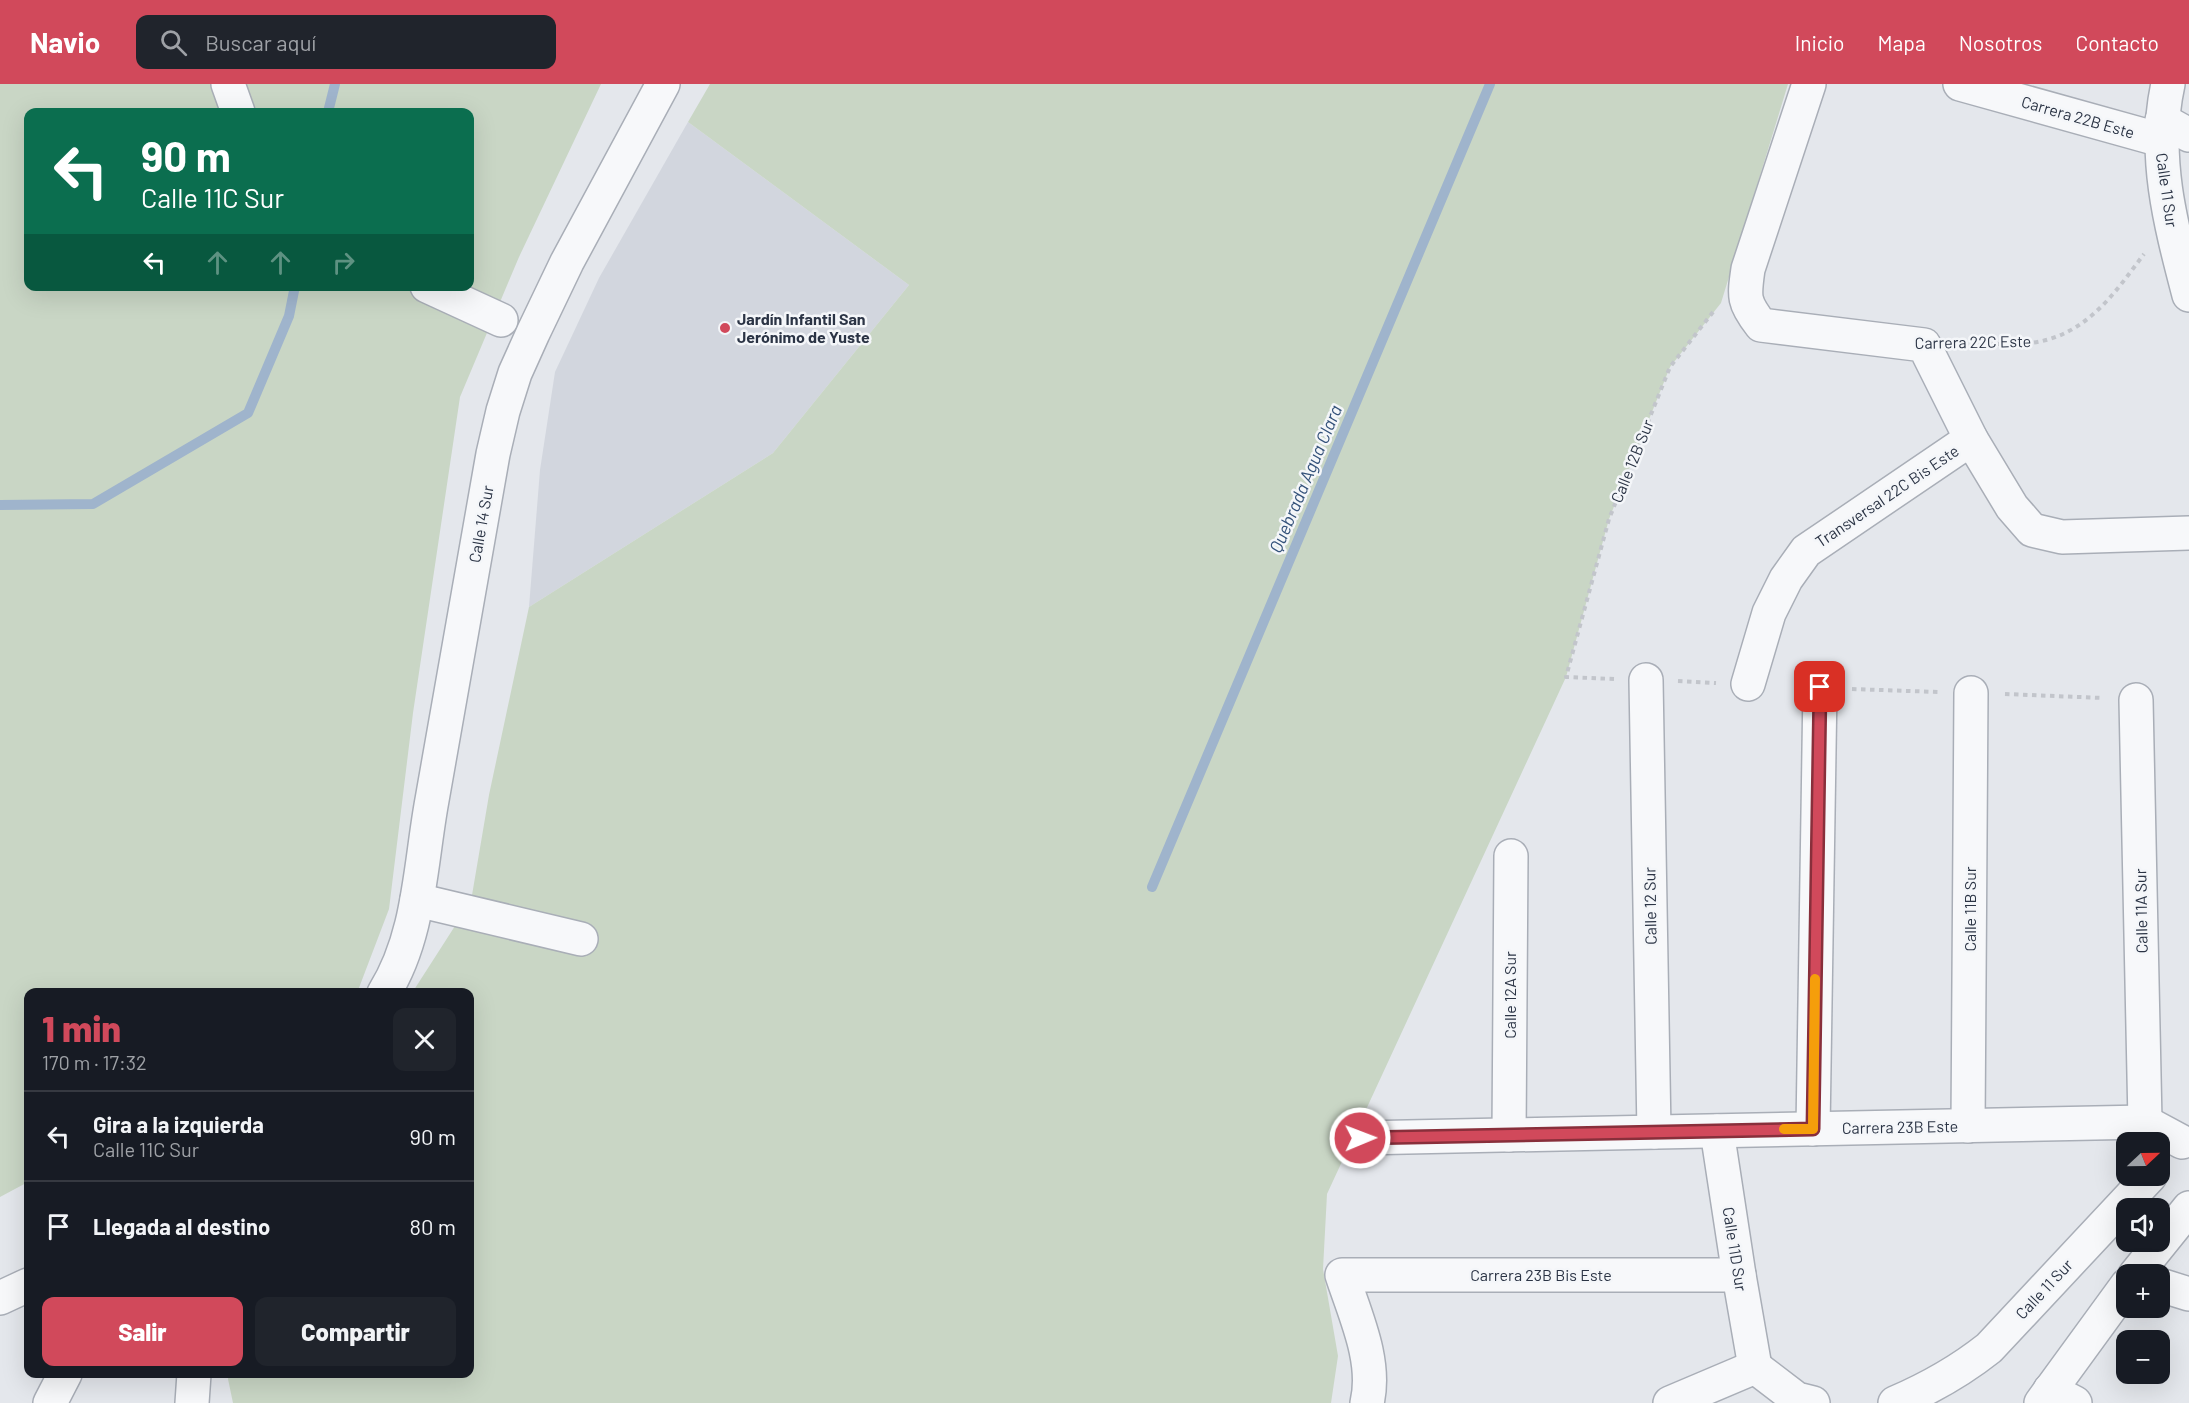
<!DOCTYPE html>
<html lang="es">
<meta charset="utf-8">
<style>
:root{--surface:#171b24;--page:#20242c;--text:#f1f3f6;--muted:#9ea1a6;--line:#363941;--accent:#d1495b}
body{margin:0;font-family:Barlow,sans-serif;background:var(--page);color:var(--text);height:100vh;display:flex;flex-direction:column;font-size:22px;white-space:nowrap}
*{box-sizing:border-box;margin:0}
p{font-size:20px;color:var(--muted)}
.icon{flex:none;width:33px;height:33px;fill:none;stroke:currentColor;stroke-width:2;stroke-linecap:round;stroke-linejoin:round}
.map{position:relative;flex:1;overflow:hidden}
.sheet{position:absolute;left:24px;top:904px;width:450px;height:390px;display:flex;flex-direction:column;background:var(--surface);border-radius:12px;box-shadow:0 6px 24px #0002}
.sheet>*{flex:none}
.top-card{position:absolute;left:24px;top:24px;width:450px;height:183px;border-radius:12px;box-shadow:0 6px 24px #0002;background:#0b6e4f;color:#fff;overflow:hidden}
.needle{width:39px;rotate:68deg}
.tools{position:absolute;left:2116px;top:1048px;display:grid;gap:12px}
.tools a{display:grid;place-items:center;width:54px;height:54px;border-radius:12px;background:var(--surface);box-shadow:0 6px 24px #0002;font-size:30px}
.pin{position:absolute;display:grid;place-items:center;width:51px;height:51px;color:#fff;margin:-26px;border-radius:12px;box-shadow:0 3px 9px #0006}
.me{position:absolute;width:66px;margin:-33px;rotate:89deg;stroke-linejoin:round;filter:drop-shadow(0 0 4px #0008)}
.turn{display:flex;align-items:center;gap:21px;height:126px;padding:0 18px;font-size:27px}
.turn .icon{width:78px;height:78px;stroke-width:2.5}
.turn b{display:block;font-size:42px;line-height:51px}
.lanes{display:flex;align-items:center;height:57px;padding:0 18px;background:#0003;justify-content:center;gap:30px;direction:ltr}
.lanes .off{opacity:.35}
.round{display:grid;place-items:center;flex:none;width:63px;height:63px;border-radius:12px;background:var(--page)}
.summary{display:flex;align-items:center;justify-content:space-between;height:102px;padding:0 18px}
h1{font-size:36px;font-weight:800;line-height:45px;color:var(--accent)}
.cta{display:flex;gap:12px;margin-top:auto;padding:12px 18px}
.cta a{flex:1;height:69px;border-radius:12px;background:var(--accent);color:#fff;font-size:24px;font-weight:800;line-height:69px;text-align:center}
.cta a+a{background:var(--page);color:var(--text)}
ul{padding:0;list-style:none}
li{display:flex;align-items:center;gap:18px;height:90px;padding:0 18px;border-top:2px solid var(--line)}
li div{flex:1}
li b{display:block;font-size:22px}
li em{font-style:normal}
header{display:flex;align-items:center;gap:36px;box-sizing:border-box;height:84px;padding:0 30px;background:var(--accent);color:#fff}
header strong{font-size:28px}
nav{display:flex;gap:33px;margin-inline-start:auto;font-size:21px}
.search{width:420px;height:54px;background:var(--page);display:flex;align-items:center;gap:15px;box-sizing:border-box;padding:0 21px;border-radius:12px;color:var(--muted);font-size:22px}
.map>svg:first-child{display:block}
.built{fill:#d2d6de}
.green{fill:#c9d6c5;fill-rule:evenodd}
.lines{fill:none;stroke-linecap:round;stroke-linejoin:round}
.stream{stroke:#9fb4cc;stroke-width:10}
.minor-casing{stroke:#a9aeb7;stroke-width:36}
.tertiary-casing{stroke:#a9aeb7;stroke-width:36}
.path{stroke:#c2c5cb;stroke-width:4;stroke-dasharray:4.5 4.5;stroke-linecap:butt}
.minor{stroke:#f7f8fa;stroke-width:33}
.tertiary{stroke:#f7f8fa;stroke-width:33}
.route-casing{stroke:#882f3b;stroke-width:15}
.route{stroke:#d1495b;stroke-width:10}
.slow{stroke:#f59e0b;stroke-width:10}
.poi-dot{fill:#d1495b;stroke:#f4f6f9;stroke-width:2}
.labels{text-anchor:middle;stroke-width:5;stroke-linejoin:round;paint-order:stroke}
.street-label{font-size:16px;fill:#2b3445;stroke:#f4f6f9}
.poi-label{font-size:16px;font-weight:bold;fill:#2b3445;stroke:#f4f6f9;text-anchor:start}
.water-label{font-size:18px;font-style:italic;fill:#34527a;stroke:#f4f6f9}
</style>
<header>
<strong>Navio</strong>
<div class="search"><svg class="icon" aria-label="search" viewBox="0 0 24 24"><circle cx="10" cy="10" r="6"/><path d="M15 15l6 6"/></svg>Buscar aquí</div>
<nav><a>Inicio</a><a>Mapa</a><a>Nosotros</a><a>Contacto</a></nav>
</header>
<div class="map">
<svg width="2189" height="1319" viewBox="0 0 2189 1319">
<rect width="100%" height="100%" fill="#e4e7ec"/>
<polygon class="built" points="688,38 909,201 773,369 529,523 540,386 555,288 599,194"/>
<g class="green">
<path d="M0,0H601L519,173L460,313L413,629L389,825L357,909H28V1098L0,1113ZM28,28H470V202H28Z"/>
<polygon points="710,0 1788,0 1721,219 1670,283 1609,435 1566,593 1327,1110 1323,1185 1338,1272 1331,1319 233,1319 228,1295 229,1290 470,1290 470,909 412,909 471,817 489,711 529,523 773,369 909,201 688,38"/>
</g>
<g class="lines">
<g class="stream">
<polyline points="328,28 335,0"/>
<polyline points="0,421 93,420 248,329 289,232 295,202"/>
<polyline points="1152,803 1490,0"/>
</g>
<defs>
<g id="minor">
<polyline points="228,0 238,28"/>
<path d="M1809,0L1748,185C1744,213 1743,218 1761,241L1924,261L1971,355L2012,423L2032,446L2062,453L2189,449"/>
<polyline points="1960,0 2161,56"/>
<path d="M2168,0C2152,72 2171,142 2189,211"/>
<polyline points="2162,36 2189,51"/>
<polyline points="427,202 501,236"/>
<polyline points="1646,596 1654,1048"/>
<polyline points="1748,600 1769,529 1786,495 1806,467 1971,355"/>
<polyline points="2136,616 2145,1038"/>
<polyline points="417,816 581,855"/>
<polyline points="1968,1042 1971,609"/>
<polyline points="1813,1045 1820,603"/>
<polyline points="1717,1047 1739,1191 1755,1283"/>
<polyline points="1509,1051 1511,772"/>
<polyline points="1360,1054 2145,1038 2182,1058"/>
<polyline points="2135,1191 2189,1124"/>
<polyline points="2160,1201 2189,1210"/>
<polyline points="0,1214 28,1201"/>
<polyline points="1755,1283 1797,1315 1813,1319"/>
<polyline points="2050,1306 2075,1319"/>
<polyline points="50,1319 65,1290"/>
<path d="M1367,1319C1377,1277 1355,1231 1342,1191H1739"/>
<polyline points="1670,1319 1755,1283"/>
<path d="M1895,1319C1930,1304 1960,1287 1989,1264L2150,1092"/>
<polyline points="2041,1319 2127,1201"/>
</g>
<g id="tertiary">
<path d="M384,909C420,852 420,781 432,716C452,601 473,486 493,370L503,327L515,289L533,249L567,178L663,0"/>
<polyline points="192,1319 194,1290"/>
</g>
</defs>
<use href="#minor" class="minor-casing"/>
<use href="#tertiary" class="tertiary-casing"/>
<g class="path">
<path d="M1962,260C1985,259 2009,261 2031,259C2086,252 2114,210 2144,170"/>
<polyline points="1614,595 1566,593 1609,435 1670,283 1713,228"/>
<polyline points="1678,597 1716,599"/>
<polyline points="1852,605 1938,608"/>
<polyline points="2005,610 2103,614"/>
</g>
<use href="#minor" class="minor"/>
<use href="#tertiary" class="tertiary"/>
</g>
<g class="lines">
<defs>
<polyline id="route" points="1360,1054 1813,1045 1820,603"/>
</defs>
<use href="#route" class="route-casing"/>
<use href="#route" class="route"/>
<polyline class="slow" points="1784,1045 1813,1045 1815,895"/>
</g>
<circle class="poi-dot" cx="725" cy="244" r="6"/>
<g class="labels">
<g class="street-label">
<text transform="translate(2078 33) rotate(16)" y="6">Carrera 22B Este</text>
<text transform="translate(2167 106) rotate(82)" y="6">Calle 11 Sur</text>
<text transform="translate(1973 258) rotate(-1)" y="6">Carrera 22C Este</text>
<text transform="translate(1632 377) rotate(-68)" y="6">Calle 12B Sur</text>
<text transform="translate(1887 412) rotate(-34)" y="6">Transversal 22C Bis Este</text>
<text transform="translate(481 440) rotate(-80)" y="6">Calle 14 Sur</text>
<text transform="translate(1650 822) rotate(-91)" y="6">Calle 12 Sur</text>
<text transform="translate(1970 825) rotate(-90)" y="6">Calle 11B Sur</text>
<text transform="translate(2141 827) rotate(-91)" y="6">Calle 11A Sur</text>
<text transform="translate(1510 911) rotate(-90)" y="6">Calle 12A Sur</text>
<text transform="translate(1900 1043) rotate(-1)" y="6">Carrera 23B Este</text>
<text transform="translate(1735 1165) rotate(81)" y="6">Calle 11D Sur</text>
<text x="1541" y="1197">Carrera 23B Bis Este</text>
<text transform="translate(2044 1205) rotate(-47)" y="6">Calle 11 Sur</text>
</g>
<g class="poi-label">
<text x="737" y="241">Jardín Infantil San<tspan x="737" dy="18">Jerónimo de Yuste</tspan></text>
</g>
<g class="water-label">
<text transform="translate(1306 395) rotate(-67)" y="6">Quebrada Agua Clara</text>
</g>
</g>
</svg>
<div class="tools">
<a><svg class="needle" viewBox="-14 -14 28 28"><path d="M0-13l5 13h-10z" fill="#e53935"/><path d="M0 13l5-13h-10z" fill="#9ea1a6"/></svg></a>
<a><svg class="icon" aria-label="sound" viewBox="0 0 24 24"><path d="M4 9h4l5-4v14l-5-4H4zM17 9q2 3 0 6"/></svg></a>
<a>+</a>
<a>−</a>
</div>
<div class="pin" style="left:1820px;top:603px;background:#d93025"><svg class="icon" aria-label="arrive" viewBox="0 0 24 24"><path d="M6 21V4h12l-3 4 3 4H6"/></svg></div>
<svg class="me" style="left:1360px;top:1054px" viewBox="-20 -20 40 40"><circle r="17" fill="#d1495b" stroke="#fff" stroke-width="3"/><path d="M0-11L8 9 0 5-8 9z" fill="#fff"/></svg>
<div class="top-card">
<div class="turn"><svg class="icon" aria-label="left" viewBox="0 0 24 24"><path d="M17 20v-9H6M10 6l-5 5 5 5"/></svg><div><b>90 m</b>Calle 11C Sur</div></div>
<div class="lanes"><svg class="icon" aria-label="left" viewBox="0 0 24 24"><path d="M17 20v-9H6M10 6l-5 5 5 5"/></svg><svg class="icon off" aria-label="ahead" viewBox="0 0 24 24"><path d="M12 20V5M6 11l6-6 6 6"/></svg><svg class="icon off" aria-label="ahead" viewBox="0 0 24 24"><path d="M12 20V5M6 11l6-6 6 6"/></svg><svg class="icon off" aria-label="right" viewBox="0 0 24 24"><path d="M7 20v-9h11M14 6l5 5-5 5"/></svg></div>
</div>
<section class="sheet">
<div class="summary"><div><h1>1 min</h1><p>170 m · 17:32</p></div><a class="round"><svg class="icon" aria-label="close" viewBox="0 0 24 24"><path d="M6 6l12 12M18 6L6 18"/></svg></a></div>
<ul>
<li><svg class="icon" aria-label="left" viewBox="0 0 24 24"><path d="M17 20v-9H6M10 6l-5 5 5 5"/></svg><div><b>Gira a la izquierda</b><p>Calle 11C Sur</p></div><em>90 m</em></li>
<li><svg class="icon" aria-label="arrive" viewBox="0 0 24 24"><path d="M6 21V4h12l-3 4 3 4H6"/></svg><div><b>Llegada al destino</b></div><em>80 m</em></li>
</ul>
<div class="cta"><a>Salir</a><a>Compartir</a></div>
</section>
</div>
